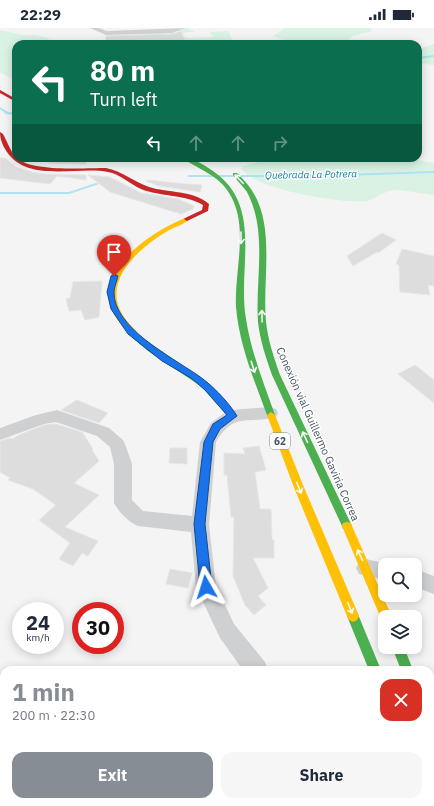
<!DOCTYPE html>
<meta charset="utf-8">
<style>
:root{--surface:#fff;--page:#f6f6f7;--text:#1f2937;--muted:#747a83;--accent:#868d94}
body{margin:0;font-family:"IBM Plex Sans",sans-serif;background:var(--page);color:var(--text);height:100vh;display:flex;flex-direction:column;font-size:15px;white-space:nowrap}
*{box-sizing:border-box;margin:0}
p{font-size:13px;color:var(--muted)}
.icon{flex:none;width:22px;height:22px;fill:none;stroke:currentColor;stroke-width:2;stroke-linecap:round;stroke-linejoin:round}
.map{position:relative;flex:1;overflow:hidden}
.side{position:absolute;left:0px;top:638px;width:434px;height:140px;display:flex;flex-direction:column;background:var(--surface);border-radius:12px 12px 0 0;box-shadow:0 2px 10px #0003}
.side>*{flex:none}
.hud{position:absolute;left:12px;top:12px;width:410px;height:122px;border-radius:12px;box-shadow:0 2px 10px #0003;background:#0b6e4f;color:#fff;overflow:hidden}
.controls{position:absolute;left:378px;top:530px;display:grid;gap:8px}
.controls a{display:grid;place-items:center;width:44px;height:44px;border-radius:8px;background:var(--surface);box-shadow:0 2px 10px #0003;font-size:20px}
.speed{position:absolute;left:12px;top:574px;display:flex;gap:8px;font-size:20px;font-weight:700;text-align:center}
.speed>*{display:grid;place-content:center;width:52px;height:52px;border-radius:50%;background:var(--surface);box-shadow:0 2px 10px #0003;line-height:1}
.speed small{font-size:10px;font-weight:400}
.speed .limit{border:6px solid #d22;background:#fff;color:#111}
.pin{position:absolute;display:grid;place-items:center;width:34px;height:34px;color:#fff;margin:-41px -17px;border-radius:50% 50% 50% 0;rotate:-45deg;box-shadow:0 0 4px #0007}
.pin .icon{rotate:45deg}
.me{position:absolute;width:44px;margin:-22px;rotate:354deg;stroke-linejoin:round;filter:drop-shadow(0 0 3px #0008)}
.turn{display:flex;align-items:center;gap:14px;height:84px;padding:0 12px;font-size:18px}
.turn .icon{width:52px;height:52px;stroke-width:2.5}
.turn b{display:block;font-size:28px;line-height:34px}
.lanes{display:flex;align-items:center;height:38px;padding:0 12px;background:#0003;justify-content:center;gap:20px;direction:ltr}
.lanes .off{opacity:.35}
.round{display:grid;place-items:center;flex:none;width:42px;height:42px;border-radius:12px;background:var(--page)}
.head{display:flex;align-items:center;justify-content:space-between;height:68px;padding:0 12px}
h1{font-size:24px;font-weight:800;line-height:30px;color:var(--accent)}
.action{display:flex;gap:8px;margin-top:auto;padding:8px 12px}
.action a{flex:1;height:46px;border-radius:12px;background:var(--accent);color:#fff;font-size:16px;font-weight:800;line-height:46px;text-align:center}
.action a+a{background:var(--page);color:var(--text)}
.status{display:flex;justify-content:space-between;align-items:center;height:28px;padding:0 20px;background:var(--surface);direction:ltr}
.status svg{height:11px;fill:currentColor}
.map>svg:first-child{display:block}
.green{fill:#d9f2e3}
.lines{fill:none;stroke-linecap:round;stroke-linejoin:round}
.stream{fill:#aee2f0;fill-rule:evenodd}
.building{fill:#ddddde;stroke:#e5e6e7}
.street{fill:#ced0d2;fill-rule:evenodd}
.fast{fill:#4caf50;fill-rule:evenodd}
.slow{fill:#ffc107;fill-rule:evenodd}
.jam{fill:#c62828;fill-rule:evenodd}
.oneway{stroke:#f6fbf6}
.route{fill:#1a73e8;stroke:#114b97}
.labels{text-anchor:middle;stroke-width:3;stroke-linejoin:round;paint-order:stroke}
.far-water-label{font-size:10px;font-style:italic;fill:#0c7c9b;stroke:#fff}
.shield{fill:#fff;stroke:#808990;stroke-width:1}
.shield-label{font-size:10px;font-weight:bold;fill:#4a5661}
.street-label{font-size:11px;fill:#4a5661;stroke:#fff}
</style>
<div class="status"><b>22:29</b><svg viewBox="0 0 49 12"><path d="M0 12V9h3v3zM5 12V6h3v6zM10 12V3h3v9zM15 12V0h3v12zM26 1h20v11H26zM47 4h2v5h-2z"/></svg></div>
<div class="map">
<svg width="434" height="778" viewBox="0 0 434 778">
<rect width="100%" height="100%" fill="#f4f4f4"/>
<g class="green">
<polygon points="185,0 188,0 195,4 187,4 179,7 189,10 213,9 210,4 228,3 234,16 197,16 143,7 138,4 157,3 163,6 169,7 172,4"/>
<polygon points="285,0 371,0 372,3 353,8 349,11 354,16 294,16 273,8"/>
<polygon points="0,2 23,7 36,7 48,10 50,13 65,16 16,16 16,53 0,44"/>
<polygon points="434,16 434,37 418,35 418,21"/>
<path d="M322,130H404L434,135V167C421,166 407,162 395,162C385,162 376,171 366,173C343,176 249,161 241,139L258,134Z"/>
</g>
<g class="lines">
<g class="stream">
<polygon points="434,27 434,29 418,31 418,29"/>
<polygon points="0,79 8,84 16,85 16,87 6,86 0,81"/>
<polygon points="434,143 434,145 314,149 189,149 187,148 189,147 314,147"/>
<polygon points="96,155 99,156 69,166 0,166 0,164 69,164"/>
<polygon points="0,716 4,718 4,726 0,724"/>
<polygon points="142,774 156,774 159,775 160,778 146,778 143,777"/>
</g>
</g>
<g class="building">
<polygon points="181,3 186,16 107,16 106,12 106,8 172,6"/>
<polygon points="0,130 5,130 16,139 31,144 46,146 86,147 86,152 57,148 50,156 0,150"/>
<polygon points="28,130 86,130 86,136 53,135"/>
<polygon points="88,147 110,149 141,165 178,171 194,178 193,181 181,186 110,164"/>
<polygon points="148,152 186,156 202,157 200,164 159,158 146,153"/>
<polygon points="382,205 396,212 378,225 377,224 353,238 347,228"/>
<polygon points="402,221 434,228 434,258 428,257 430,267 400,264 399,237 396,236"/>
<polygon points="102,253 99,289 85,292 81,282 69,283 66,271 70,270 73,254"/>
<polygon points="415,337 434,352 434,375 398,346"/>
<polygon points="77,372 108,385 99,395 61,382"/>
<polygon points="56,396 82,404 93,421 92,422 99,433 74,455 99,467 65,499 98,513 88,528 82,525 73,538 59,531 70,515 39,492 56,477 33,461 8,452 10,450 0,444 0,413 10,410 13,411 19,407 44,397"/>
<polygon points="259,418 266,442 255,444 260,481 271,481 272,511 274,512 274,530 253,530 268,560 258,568 266,577 254,587 245,577 233,548 234,489 231,489 227,447 224,447 224,425 245,426 243,420"/>
<polygon points="170,420 187,420 187,436 169,435"/>
<polygon points="170,541 192,545 188,560 166,556"/>
</g>
<g class="lines">
<g class="street">
<polygon points="90,0 99,0 107,3 185,0 172,5 106,7"/>
<path d="M270,379L276,381L278,385L276,389C248,397 234,383 216,414L209,497L216,558L234,596L265,634L268,642H243L220,610L196,559L191,504L138,498C128,494 119,484 114,475V436L110,419L97,408L56,394L44,396L0,412V400L36,387L57,382L109,400L123,412L125,416L132,436V472L143,483L192,488L200,414L211,395L226,384L232,382Z"/>
<polygon points="366,531 392,537 385,537 385,552 359,546 356,540 359,534"/>
<polygon points="415,541 434,548 434,566 415,559"/>
<polygon points="374,774 402,774 404,778 376,778"/>
</g>
<g class="fast">
<path d="M183,130C194,130 204,137 213,143C264,178 237,240 246,291C251,324 264,356 275,387L274,389H268L267,387C254,352 239,316 236,279C234,242 250,198 229,165C218,146 198,142 183,130Z"/>
<path d="M233,145H237C242,150 247,155 251,161C276,197 262,252 266,294C268,312 274,330 280,347L352,498L351,501L347,502L343,501L342,498L272,347C266,330 260,312 258,294C255,251 268,204 247,164C243,158 237,153 233,147Z"/>
<polygon points="137,306 208,355 235,386 236,388 235,390 229,390 202,359 148,323 134,311 133,309"/>
<polygon points="353,582 357,584 381,642 369,642 347,588 349,584"/>
<polygon points="392,619 404,619 413,642 401,642"/>
</g>
<g class="slow">
<path d="M185,190L190,191C184,197 173,199 166,204C141,219 105,249 120,282C125,293 134,300 141,309L140,311H134C125,301 113,290 110,276C101,236 154,203 185,190Z"/>
<polygon points="271,384 275,387 303,457 359,588 357,592 353,594 349,592 347,588 293,457 267,387"/>
<polygon points="347,494 351,495 352,498 392,589 385,589 385,594 382,593 342,498 343,495"/>
<polygon points="430,767 434,769 434,778 423,778 422,774 430,774"/>
</g>
<g class="jam">
<polygon points="0,62 16,71 16,74 0,65"/>
<path d="M0,104L3,106C7,113 11,125 17,130C31,144 86,140 106,140C122,143 134,154 149,159C168,165 193,162 209,176L208,183L187,193L184,191L185,190L202,182L203,177C184,166 161,169 141,161C130,156 120,146 108,144C78,138 28,155 7,124C3,118 0,112 0,104Z"/>
<polygon points="430,688 434,690 434,711 430,709"/>
</g>
</g>
<defs><path id="oneway-shaft" d="M-6 0H5M1.5-3L5.5 0L1.5 3" fill="none" stroke-width="1.6" stroke-linecap="round" stroke-linejoin="round"/></defs>
<g class="oneway">
<use href="#oneway-shaft" transform="translate(239 151) rotate(-134)"/>
<use href="#oneway-shaft" transform="translate(241 210) rotate(90)"/>
<use href="#oneway-shaft" transform="translate(262 288) rotate(-91)"/>
<use href="#oneway-shaft" transform="translate(253 339) rotate(72)"/>
<use href="#oneway-shaft" transform="translate(305 409) rotate(-115)"/>
<use href="#oneway-shaft" transform="translate(299 460) rotate(68)"/>
<use href="#oneway-shaft" transform="translate(360 527) rotate(-115)"/>
<use href="#oneway-shaft" transform="translate(350 580) rotate(68)"/>
</g>
<path class="route" d="M114,246L118,248C117,253 114,259 114,264C113,299 171,329 196,346C210,355 228,373 237,388L220,401L213,414L205,496L212,559L210,562L206,564L202,562L200,559L194,496L204,414L213,396L227,387L205,362L191,350L162,333L128,306L111,281L107,264L111,248Z"/>
<g class="labels">
<g class="far-water-label">
<text transform="translate(311 146) rotate(-1)" y="4">Quebrada La Potrera</text>
</g>
<rect class="shield" x="270" y="405" width="20" height="16" rx="3"/>
<g class="shield-label">
<text x="280" y="417">62</text>
</g>
<g class="street-label">
<text transform="translate(318 406) rotate(66)" y="4">Conexión vial Guillermo Gaviria Correa</text>
</g>
</g>
</svg>
<div class="controls">
<a><svg class="icon" aria-label="search" viewBox="0 0 24 24"><circle cx="10" cy="10" r="6"/><path d="M15 15l6 6"/></svg></a>
<a><svg class="icon" aria-label="layers" viewBox="0 0 24 24"><path d="M12 4l9 5-9 5-9-5zM3 14l9 5 9-5"/></svg></a>
</div>
<div class="speed"><div>24<small>km/h</small></div><div class="limit">30</div></div>
<div class="pin" style="left:114px;top:248px;background:#d93025"><svg class="icon" aria-label="arrive" viewBox="0 0 24 24"><path d="M6 21V4h12l-3 4 3 4H6"/></svg></div>
<svg class="me" style="left:206px;top:559px" viewBox="-20 -20 40 40"><path d="M0-17L14 15 0 8-14 15z" fill="#1a73e8" stroke="#fff" stroke-width="4"/></svg>
<div class="hud">
<div class="turn"><svg class="icon" aria-label="left" viewBox="0 0 24 24"><path d="M17 20v-9H6M10 6l-5 5 5 5"/></svg><div><b>80 m</b>Turn left</div></div>
<div class="lanes"><svg class="icon" aria-label="left" viewBox="0 0 24 24"><path d="M17 20v-9H6M10 6l-5 5 5 5"/></svg><svg class="icon off" aria-label="ahead" viewBox="0 0 24 24"><path d="M12 20V5M6 11l6-6 6 6"/></svg><svg class="icon off" aria-label="ahead" viewBox="0 0 24 24"><path d="M12 20V5M6 11l6-6 6 6"/></svg><svg class="icon off" aria-label="right" viewBox="0 0 24 24"><path d="M7 20v-9h11M14 6l5 5-5 5"/></svg></div>
</div>
<section class="side">
<div class="head"><div><h1>1 min</h1><p>200 m · 22:30</p></div><a class="round" style="background:#d93025;color:#fff"><svg class="icon" aria-label="close" viewBox="0 0 24 24"><path d="M6 6l12 12M18 6L6 18"/></svg></a></div>
<div class="action"><a>Exit</a><a>Share</a></div>
</section>
</div>
